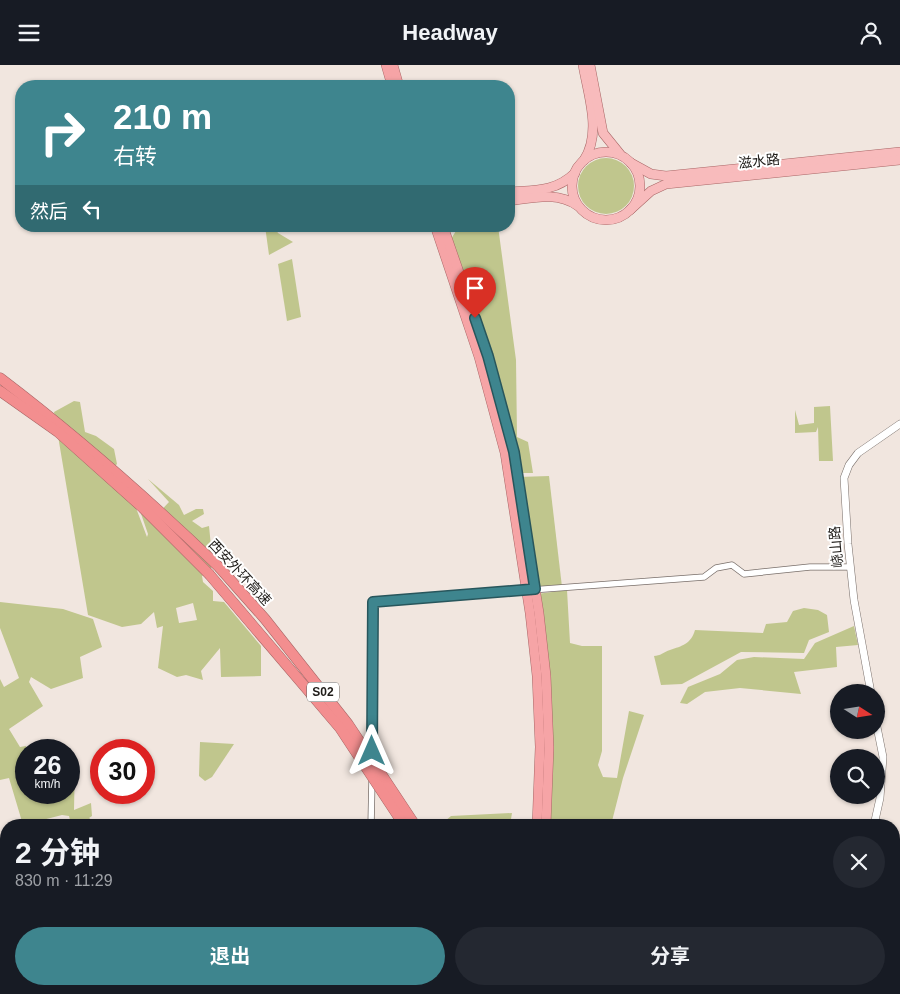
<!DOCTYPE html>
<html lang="zh">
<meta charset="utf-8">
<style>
:root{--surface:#171b24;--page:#242831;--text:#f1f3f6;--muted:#9ea1a6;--accent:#3e858e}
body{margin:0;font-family:Arial,"Noto Sans SC",sans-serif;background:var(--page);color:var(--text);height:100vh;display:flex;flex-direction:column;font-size:19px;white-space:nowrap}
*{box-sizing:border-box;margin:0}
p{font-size:16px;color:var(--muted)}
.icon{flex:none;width:28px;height:28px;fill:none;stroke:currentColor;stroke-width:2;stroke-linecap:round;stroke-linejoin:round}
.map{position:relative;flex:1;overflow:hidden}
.side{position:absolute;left:0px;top:754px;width:900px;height:176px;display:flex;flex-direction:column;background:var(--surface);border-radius:20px 20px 0 0;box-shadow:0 1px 4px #0004}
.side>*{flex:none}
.top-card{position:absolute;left:15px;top:15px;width:500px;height:152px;border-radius:20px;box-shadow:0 1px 4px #0004;background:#3e858e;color:#fff;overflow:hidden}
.needle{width:32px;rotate:102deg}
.fabs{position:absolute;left:830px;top:619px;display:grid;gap:10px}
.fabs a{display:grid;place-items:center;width:55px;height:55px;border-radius:50%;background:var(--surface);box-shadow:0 1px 4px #0004;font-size:25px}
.speed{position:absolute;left:15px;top:674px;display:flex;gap:10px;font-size:25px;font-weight:700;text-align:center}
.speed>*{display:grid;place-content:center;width:65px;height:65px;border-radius:50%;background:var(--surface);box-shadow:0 1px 4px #0004;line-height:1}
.speed small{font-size:12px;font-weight:400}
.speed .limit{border:8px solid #d22;background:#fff;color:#111}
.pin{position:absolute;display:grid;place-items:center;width:42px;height:42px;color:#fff;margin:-51px -21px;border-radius:50% 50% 50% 0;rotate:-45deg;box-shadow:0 0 5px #0007}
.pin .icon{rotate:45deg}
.me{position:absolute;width:55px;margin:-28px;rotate:0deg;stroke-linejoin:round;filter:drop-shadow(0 0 4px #0008)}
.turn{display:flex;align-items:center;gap:18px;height:105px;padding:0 15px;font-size:22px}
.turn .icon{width:65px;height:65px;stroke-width:2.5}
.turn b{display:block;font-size:35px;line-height:42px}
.then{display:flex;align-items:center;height:48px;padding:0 15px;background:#0003;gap:10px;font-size:19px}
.round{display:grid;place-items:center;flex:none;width:52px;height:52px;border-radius:26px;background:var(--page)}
.overview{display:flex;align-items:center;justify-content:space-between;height:85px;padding:0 15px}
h1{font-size:30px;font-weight:700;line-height:38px}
.primary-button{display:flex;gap:10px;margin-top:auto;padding:10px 15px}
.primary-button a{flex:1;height:58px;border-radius:30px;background:var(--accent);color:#fff;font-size:20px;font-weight:700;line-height:58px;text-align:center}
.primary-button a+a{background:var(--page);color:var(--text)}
header{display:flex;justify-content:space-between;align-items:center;height:65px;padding:0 15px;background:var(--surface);font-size:22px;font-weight:700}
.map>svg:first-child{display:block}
.green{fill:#c0c68d;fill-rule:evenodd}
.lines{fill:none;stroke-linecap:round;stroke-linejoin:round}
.minor-casing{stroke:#796f6a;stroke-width:7}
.tertiary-casing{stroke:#796f6a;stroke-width:8}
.primary-casing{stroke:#a96666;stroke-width:10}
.trunk-casing{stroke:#a96666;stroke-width:10}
.motorway-casing{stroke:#a96666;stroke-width:11}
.minor{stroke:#fff;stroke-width:5.5}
.tertiary{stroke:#fff;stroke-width:7}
.primary{stroke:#f8bbbc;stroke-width:9}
.trunk{stroke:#f6a4a6;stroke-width:9}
.motorway{stroke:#f38e8f;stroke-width:10}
.motorway-bridge-casing{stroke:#a96666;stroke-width:11;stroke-linecap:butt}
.motorway-bridge{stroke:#f38e8f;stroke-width:10}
.route-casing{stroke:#28565c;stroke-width:12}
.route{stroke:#3e858e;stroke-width:9}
.labels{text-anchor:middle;stroke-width:4;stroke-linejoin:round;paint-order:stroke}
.shield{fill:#fff;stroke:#62605e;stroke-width:1}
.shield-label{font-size:12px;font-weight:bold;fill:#1f1c19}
.street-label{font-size:14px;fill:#1f1c19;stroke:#fff}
</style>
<header><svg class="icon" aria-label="menu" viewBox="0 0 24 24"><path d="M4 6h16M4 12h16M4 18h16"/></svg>Headway<svg class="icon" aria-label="person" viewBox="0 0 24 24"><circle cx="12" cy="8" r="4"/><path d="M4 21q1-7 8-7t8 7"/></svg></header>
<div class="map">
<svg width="900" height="929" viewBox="0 0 900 929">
<rect width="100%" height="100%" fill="#f1e6df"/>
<g class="green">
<circle cx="606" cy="121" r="28"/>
<polygon points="265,161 274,161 278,168 293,177 269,190"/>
<polygon points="459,161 498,161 516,295 517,372 528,377 533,408 517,408 451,174"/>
<polygon points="292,194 301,252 287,256 278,199"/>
<path d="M74,336L80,337L85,367L96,371L114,384L117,399L106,411L133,435L147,472L148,469L138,440L154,453L169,437L148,414L179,440L184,450L196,444H203L204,449L192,456L202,463L209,461L213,501L202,511L203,517L213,526V536L224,537L261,581V611L221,612L220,583L201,606L203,615L186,610L177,612L158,603L163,561L157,563L154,547L141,559L122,562L88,550L54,347ZM193,538L197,555L179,558L176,543Z"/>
<polygon points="830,341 833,396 819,396 818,362 816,367 795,368 795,345 799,360 814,358 814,342"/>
<polygon points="549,411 562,522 536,524 518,412"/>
<polygon points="567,525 570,578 582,581 602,581 602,686 598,700 603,712 617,713 629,646 644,650 623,713 611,760 545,760 548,684 537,529"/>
<polygon points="0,537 63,544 93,554 102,582 80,592 83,613 51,624 31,612 29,617 43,641 9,664 20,682 26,681 27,685 26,728 69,728 69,696 75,696 74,745 91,738 92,751 89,753 96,758 91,760 70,760 74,758 71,759 69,751 62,750 23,760 9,713 0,715 0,614 4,622 19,613 0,563"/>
<path d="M804,543L818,545L827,550L829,567L809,575L804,588L741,587L682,619L661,620L654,591C660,591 664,587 670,585C682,581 691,579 695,565L763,568L766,559L787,557L793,546Z"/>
<polygon points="854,561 858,580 836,582 837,602 794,607 801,629 740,623 705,627 687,639 680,638 688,622 720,609 737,595 754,592 804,594 815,578"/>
<polygon points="200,677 234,679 212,712 205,716 199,711"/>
<polygon points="512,748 511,754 445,756 451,751"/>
</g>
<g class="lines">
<defs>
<g id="minor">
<polyline points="372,692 373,537 704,512 716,503 732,500 744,509 810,502 850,502"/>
<polyline points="371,760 372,714"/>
<polyline points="254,924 255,929"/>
<polyline points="372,924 372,929"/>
</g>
<g id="tertiary">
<polyline points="871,628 854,535 848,479 844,413 849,400 858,388 900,359"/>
<polyline points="874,760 880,733 883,692 876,657"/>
<polyline points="835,929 836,924"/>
</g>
<g id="primary">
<path d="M583,0C588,29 602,68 584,95"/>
<polyline points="590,0 603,68 620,89"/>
<circle cx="606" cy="121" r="34"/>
<polyline points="631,98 651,109 666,111 900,87"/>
<path d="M509,127C535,125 555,127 575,108"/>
<path d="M509,136C533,133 557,126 578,141"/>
<polyline points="630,145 651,126 666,119 900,95"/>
</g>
<g id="trunk">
<polyline points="386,0 392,21"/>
<polyline points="393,0 399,21"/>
<polyline points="435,161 479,292 505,388 530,548 537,611 540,682 537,760"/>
<polyline points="443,161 488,291 513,387 539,548 546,611 549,683 546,760"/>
<polyline points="529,929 529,924"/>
</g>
<g id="motorway">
<path d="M0,313C79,373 148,434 219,502"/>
<polyline points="0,326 58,367 143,443 209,509"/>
<polyline points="508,924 512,929"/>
</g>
</defs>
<use href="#minor" class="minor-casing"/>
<use href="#tertiary" class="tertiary-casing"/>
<use href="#primary" class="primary-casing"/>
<use href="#trunk" class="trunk-casing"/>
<use href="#motorway" class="motorway-casing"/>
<use href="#minor" class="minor"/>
<use href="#tertiary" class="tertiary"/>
<use href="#primary" class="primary"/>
<use href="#trunk" class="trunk"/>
<use href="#motorway" class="motorway"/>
<defs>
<g id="motorway-bridge">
<polyline points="219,502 265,554 348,659 415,760"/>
<polyline points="209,509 340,663 404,760"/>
<polyline points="519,924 522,929"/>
</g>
</defs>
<use href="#motorway-bridge" class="motorway-bridge-casing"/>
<use href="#motorway-bridge" class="motorway-bridge"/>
</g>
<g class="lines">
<defs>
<polyline id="route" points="372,686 373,537 535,524 514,387 488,291 475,253"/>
</defs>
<use href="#route" class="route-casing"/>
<use href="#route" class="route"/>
</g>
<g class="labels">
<rect class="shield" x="307" y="617.5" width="32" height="19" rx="4"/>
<g class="shield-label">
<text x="323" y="631">S02</text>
</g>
<g class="street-label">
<text transform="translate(759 96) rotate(-6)" y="5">滋水路</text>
<text transform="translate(836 482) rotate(-95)" y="5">峣山路</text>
<text transform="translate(240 507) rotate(47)" y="5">西安外环高速</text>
</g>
</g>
</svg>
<div class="fabs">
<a><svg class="needle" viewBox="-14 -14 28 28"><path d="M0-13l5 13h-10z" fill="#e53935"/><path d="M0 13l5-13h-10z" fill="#9ea1a6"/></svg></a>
<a><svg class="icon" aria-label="search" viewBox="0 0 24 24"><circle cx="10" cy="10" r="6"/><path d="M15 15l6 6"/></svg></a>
</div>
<div class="speed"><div>26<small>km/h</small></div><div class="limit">30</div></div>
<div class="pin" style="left:475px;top:253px;background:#d93025"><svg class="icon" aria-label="arrive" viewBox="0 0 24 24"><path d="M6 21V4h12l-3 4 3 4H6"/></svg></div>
<svg class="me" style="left:372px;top:686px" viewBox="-20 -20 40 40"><path d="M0-17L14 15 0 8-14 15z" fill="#3e858e" stroke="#fff" stroke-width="4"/></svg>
<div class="top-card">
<div class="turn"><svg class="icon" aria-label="right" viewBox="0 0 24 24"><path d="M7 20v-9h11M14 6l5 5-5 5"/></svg><div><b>210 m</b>右转</div></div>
<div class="then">然后<svg class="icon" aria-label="left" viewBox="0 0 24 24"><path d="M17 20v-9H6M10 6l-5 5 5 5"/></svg></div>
</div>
<section class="side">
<div class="overview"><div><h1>2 分钟</h1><p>830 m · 11:29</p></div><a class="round"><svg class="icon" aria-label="close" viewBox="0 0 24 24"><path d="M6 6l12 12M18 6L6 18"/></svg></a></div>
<div class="primary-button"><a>退出</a><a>分享</a></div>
</section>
</div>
